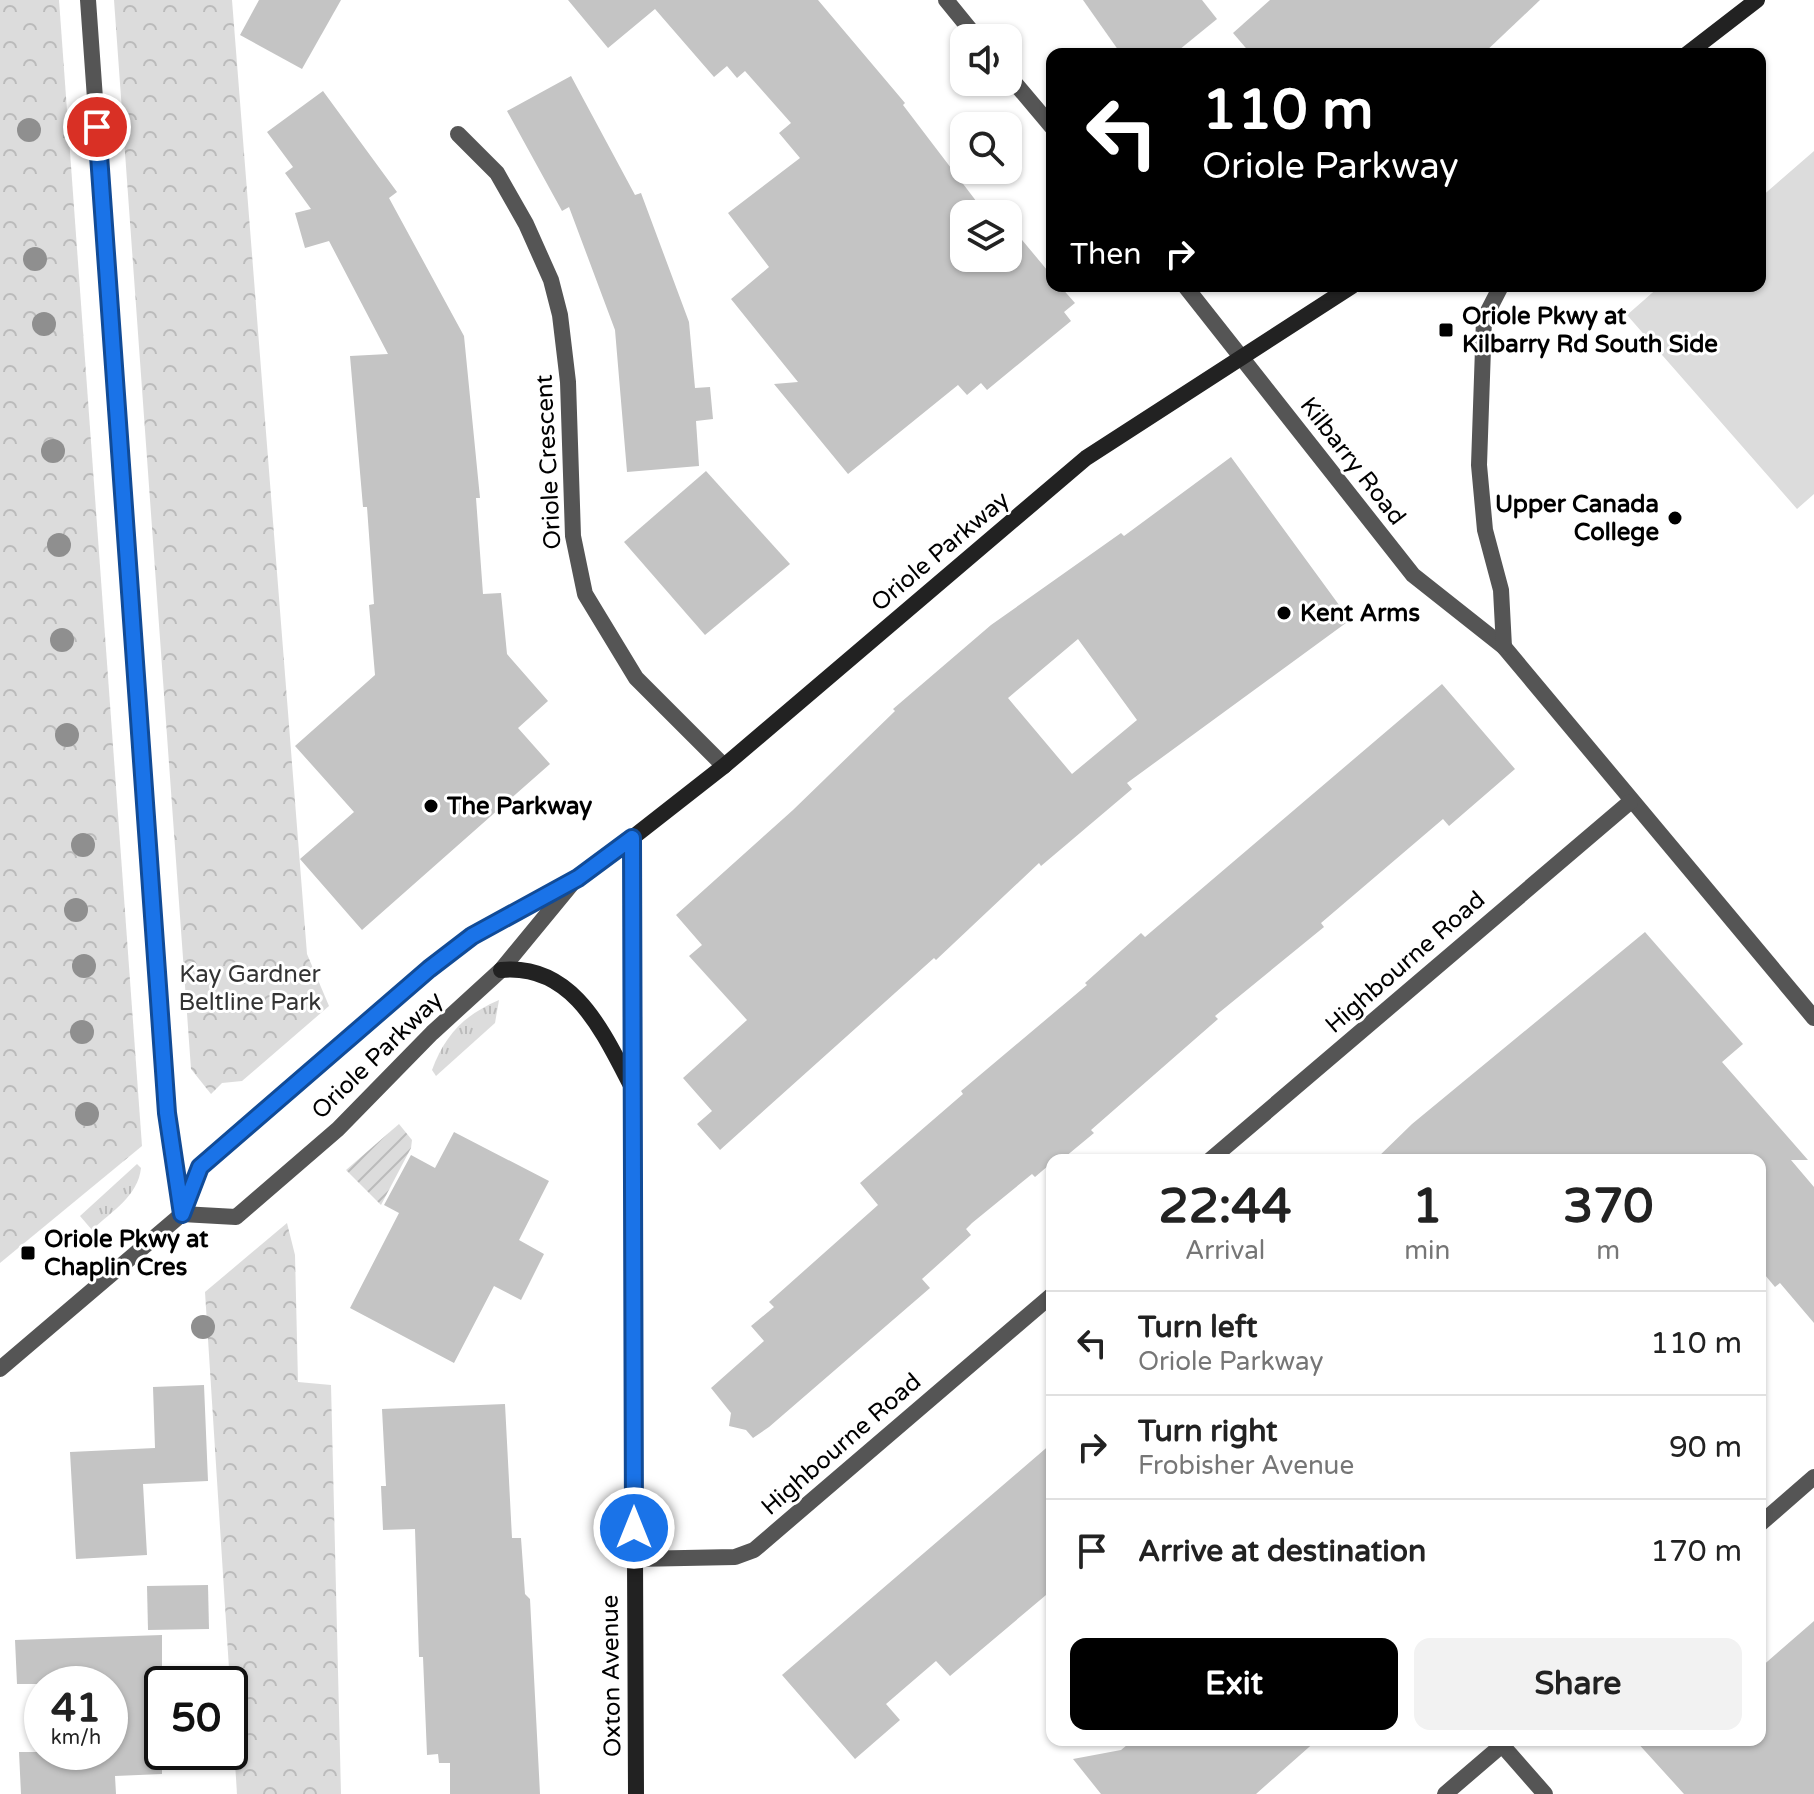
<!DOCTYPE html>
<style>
:root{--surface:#fff;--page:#f2f2f2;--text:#222;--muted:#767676;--line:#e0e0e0;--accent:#000}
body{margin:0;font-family:"Varela Round",sans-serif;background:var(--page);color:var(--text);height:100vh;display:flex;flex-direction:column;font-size:30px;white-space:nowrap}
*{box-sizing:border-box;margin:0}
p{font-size:26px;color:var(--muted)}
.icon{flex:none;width:44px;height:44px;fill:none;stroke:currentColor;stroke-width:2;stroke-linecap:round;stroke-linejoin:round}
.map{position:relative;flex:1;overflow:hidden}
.side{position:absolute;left:1046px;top:1154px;width:720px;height:592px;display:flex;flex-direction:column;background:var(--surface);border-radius:16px;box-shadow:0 2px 6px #0004}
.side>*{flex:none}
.hud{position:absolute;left:1046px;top:48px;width:720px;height:244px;border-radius:16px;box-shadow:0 2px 6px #0004;background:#000;color:#fff;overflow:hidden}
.buttons{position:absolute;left:950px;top:24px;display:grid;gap:16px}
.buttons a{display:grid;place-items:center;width:72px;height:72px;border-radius:16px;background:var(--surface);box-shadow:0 2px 6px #0004;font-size:40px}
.speed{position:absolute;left:24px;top:1666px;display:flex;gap:16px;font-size:40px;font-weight:700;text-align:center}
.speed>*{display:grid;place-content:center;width:104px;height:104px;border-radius:50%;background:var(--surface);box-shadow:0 2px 6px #0004;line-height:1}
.speed small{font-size:20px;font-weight:400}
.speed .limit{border:4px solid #111;border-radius:12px;background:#fff;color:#111}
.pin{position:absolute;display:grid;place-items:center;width:68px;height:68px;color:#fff;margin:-34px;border:4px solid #fff;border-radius:50%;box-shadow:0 2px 8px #0007}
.me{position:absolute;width:88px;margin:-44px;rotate:0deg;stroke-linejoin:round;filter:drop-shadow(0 0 6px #0008)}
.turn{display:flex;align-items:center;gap:28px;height:168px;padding:0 24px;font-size:36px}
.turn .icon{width:104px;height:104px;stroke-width:2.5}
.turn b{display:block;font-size:56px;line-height:68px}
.then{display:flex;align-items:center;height:76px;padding:0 24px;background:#0003;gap:16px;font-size:30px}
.eta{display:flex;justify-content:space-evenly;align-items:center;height:136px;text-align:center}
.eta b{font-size:48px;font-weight:700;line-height:56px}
.primary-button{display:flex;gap:16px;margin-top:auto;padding:16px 24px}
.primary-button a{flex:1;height:92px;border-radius:16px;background:var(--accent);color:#fff;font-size:32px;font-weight:700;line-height:92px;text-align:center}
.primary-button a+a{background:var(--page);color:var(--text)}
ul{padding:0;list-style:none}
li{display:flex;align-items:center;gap:24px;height:104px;padding:0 24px;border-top:2px solid var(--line)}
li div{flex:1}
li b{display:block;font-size:30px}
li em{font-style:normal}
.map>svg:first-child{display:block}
.grass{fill:url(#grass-tufts)}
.park{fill:url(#park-crowns)}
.garden{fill:url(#garden-furrows)}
.pitch{fill:#dcdcdc}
.building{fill:#c4c4c4;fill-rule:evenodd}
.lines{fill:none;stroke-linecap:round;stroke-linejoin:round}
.minor{stroke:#555;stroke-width:16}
.tertiary{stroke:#555;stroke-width:16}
.secondary{stroke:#222;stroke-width:16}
.tree{fill:#8f8f8f}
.route-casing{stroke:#114b97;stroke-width:20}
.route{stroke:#1a73e8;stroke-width:14}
.poi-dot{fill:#000;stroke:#fff;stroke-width:3}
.labels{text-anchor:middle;stroke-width:6;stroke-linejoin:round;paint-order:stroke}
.poi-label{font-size:24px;font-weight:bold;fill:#000;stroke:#fff;text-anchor:start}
.street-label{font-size:24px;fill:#000;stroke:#fff}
.park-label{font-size:24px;fill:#333;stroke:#fff}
</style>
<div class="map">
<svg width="1814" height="1794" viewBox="0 0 1814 1794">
<defs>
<pattern id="grass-tufts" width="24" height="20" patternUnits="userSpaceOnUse" patternTransform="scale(2)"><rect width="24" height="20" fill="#dcdcdc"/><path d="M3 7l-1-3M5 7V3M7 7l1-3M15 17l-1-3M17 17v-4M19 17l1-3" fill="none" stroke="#bbb"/></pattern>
<pattern id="park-crowns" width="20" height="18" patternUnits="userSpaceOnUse" patternTransform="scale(2)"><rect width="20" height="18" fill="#dcdcdc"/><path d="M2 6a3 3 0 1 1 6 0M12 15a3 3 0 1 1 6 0" fill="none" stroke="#bbb"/></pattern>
<pattern id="garden-furrows" width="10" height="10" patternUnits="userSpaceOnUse" patternTransform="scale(2)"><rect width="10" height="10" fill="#dcdcdc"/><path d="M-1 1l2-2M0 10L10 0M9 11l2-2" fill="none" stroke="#bbb"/></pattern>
</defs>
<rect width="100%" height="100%" fill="#fff"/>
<g class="grass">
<path d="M499,1000L495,1023L436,1076L432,1070C445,1035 464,1015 499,1000Z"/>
<path d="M137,1164L141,1168C138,1196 112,1211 92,1230L80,1216Z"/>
</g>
<g class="park">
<polygon points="0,0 59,0 142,1146 0,1263"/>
<polygon points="114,0 232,0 307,954 329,1006 242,1081 222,1083 211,1094 191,1069"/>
<polygon points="287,1223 295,1255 298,1382 331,1385 341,1794 237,1794 205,1292"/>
</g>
<polygon class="garden" points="399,1124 412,1140 411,1148 381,1205 346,1170"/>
<polygon class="pitch" points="1814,151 1814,494 1797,509 1627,315 1660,286 1760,286 1760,198"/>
<g class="building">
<polygon points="259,0 341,0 302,69 240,35"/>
<polygon points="568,0 818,0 905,103 903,105 986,214 964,214 964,258 1008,258 1008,223 1052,276 1052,286 1060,286 1075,303 1064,312 1071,321 987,390 981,383 967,395 958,385 848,474 774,384 798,382 731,299 769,267 728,213 800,158 779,133 791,123 745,71 737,78 727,66 714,77 655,9 608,48"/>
<polygon points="1083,0 1202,0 1217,19 1174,54 1121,54"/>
<polygon points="1270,0 1540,0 1483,54 1251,54 1233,33"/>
<polygon points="571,76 635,195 641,193 689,322 695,388 710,387 713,419 696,421 699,466 627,472 615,330 569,207 562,211 507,111"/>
<polygon points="323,91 397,192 389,198 464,336 480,498 476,498 483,594 501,593 507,654 548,701 518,728 550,764 362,930 300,859 354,812 295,746 375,675 369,605 374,604 367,507 363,507 350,356 388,354 329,241 305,248 295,213 311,209 285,173 293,167 267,132"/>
<path d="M1231,457L1350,620L1127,783L1132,789L1041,866L1039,863L936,960L934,958L720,1150L697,1124L712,1111L683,1078L747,1020L689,956L702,945L676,915L793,810L895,711L893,709L991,625L1121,533L1124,536ZM1078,639L1137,720L1072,774L1008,698Z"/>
<polygon points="706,471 790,564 705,635 624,542"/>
<polygon points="1442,684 1515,769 1449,826 1443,819 1321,923 1324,927 1215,1016 1218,1019 1091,1130 1094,1133 1065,1157 1062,1154 1035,1177 1032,1174 972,1223 966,1229 971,1235 922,1279 930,1288 769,1427 753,1438 746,1430 729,1426 731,1413 711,1388 764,1341 751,1326 774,1307 769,1302 878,1205 860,1183 963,1094 961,1091 1087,985 1085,983 1141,933 1145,937"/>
<polygon points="1645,932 1743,1044 1722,1062 1808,1160 1791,1160 1814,1187 1814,1323 1780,1283 1775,1287 1760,1269 1760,1160 1375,1160 1412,1124"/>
<polygon points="454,1132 549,1181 519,1240 544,1254 521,1300 494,1286 454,1363 350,1308 399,1213 384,1205 411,1155 435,1168"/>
<polygon points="204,1385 208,1481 143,1484 147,1555 76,1559 70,1452 155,1448 153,1387"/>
<polygon points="505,1404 512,1538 521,1538 525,1594 530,1599 540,1794 450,1794 450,1763 439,1763 438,1754 427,1755 423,1657 419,1657 415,1529 383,1530 381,1486 386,1486 382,1409"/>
<polygon points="1052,1443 1052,1590 950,1676 936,1661 886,1704 900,1720 855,1759 782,1675"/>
<polygon points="208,1585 209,1629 148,1630 147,1586"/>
<polygon points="1814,1621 1814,1794 1684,1794 1635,1740 1760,1740 1760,1668"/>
<polygon points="162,1635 162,1774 115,1776 116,1794 21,1794 19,1752 110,1752 110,1684 17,1684 15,1640"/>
<polygon points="1133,1740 1317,1740 1256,1794 1101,1794 1073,1759 1121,1750"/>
</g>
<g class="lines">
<g class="minor">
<polyline points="88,0 167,1113 182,1214"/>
<polyline points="946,0 977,38"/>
<polyline points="1008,75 1052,127"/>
<polyline points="458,134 497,173 526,224 551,280 560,315 568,382 573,536 585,594 636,678 724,766"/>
<polyline points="1185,286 1413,575 1504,647 1814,1018"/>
<polyline points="1501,286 1484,319 1479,465 1485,530 1501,590 1504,647"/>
<polyline points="1210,1160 1630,802"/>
<polyline points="1760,1524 1814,1477"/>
<polyline points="634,1559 735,1557 754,1550 1052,1295"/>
<polyline points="1502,1745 1545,1794"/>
<polyline points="1445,1794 1508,1740"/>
</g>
<g class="tertiary">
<polyline points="182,1214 236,1217 338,1129 432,1033 501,970 571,885"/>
<polyline points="0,1369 182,1214 200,1167 429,969 472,936 578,878 632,838"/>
</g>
<g class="secondary">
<polyline points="1687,54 1757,0"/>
<path d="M501,970C575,963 604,1035 634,1091"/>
<polyline points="636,1794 632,838 724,766 1086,458 1352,286"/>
</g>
</g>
<g class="tree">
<circle cx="29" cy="130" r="12"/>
<circle cx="35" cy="259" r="12"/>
<circle cx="44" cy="324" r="12"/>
<circle cx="53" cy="451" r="12"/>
<circle cx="59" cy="545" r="12"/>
<circle cx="62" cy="640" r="12"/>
<circle cx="67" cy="735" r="12"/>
<circle cx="83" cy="845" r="12"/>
<circle cx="76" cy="910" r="12"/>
<circle cx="84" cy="966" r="12"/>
<circle cx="82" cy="1032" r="12"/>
<circle cx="87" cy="1114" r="12"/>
<circle cx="203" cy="1327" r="12"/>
</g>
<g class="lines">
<defs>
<polyline id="route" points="97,127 167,1113 182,1214 200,1167 429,969 472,936 578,878 632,838 634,1528"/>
</defs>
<use href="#route" class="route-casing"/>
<use href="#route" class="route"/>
</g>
<g class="poi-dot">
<rect x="1438" y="322" width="16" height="16" rx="4"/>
<circle cx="1675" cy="518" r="8"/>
<circle cx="1284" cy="613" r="8"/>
<circle cx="431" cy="806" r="8"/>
<rect x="20" y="1245" width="16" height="16" rx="4"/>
</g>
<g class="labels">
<g class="poi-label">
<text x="1462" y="324">Oriole Pkwy at<tspan x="1462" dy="28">Kilbarry Rd South Side</tspan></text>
<text x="1659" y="512" text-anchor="end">Upper Canada<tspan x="1659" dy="28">College</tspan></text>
<text x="1300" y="621">Kent Arms</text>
<text x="447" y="814">The Parkway</text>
<text x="44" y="1247">Oriole Pkwy at<tspan x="44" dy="28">Chaplin Cres</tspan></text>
</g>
<g class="street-label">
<text transform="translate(1353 461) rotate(52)" y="8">Kilbarry Road</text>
<text transform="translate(548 462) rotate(-93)" y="8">Oriole Crescent</text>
<text transform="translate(940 551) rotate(-40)" y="8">Oriole Parkway</text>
<text transform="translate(1405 962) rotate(-41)" y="8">Highbourne Road</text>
<text transform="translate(377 1055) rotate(-44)" y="8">Oriole Parkway</text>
<text transform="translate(841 1444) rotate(-41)" y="8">Highbourne Road</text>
<text transform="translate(611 1676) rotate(-91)" y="8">Oxton Avenue</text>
</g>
<g class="park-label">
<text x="250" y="982">Kay Gardner<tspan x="250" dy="28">Beltline Park</tspan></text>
</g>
</g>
</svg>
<div class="buttons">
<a><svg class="icon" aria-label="sound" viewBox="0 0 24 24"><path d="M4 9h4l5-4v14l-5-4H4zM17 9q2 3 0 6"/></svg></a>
<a><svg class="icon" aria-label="search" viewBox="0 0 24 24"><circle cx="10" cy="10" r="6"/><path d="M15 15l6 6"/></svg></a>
<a><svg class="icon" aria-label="layers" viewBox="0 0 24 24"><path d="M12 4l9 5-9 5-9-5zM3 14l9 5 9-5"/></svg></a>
</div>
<div class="speed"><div>41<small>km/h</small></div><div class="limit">50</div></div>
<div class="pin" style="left:97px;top:127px;background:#d93025"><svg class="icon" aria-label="arrive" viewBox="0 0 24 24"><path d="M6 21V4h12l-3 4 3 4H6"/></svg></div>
<svg class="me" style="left:634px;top:1528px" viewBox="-20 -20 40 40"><circle r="17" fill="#1a73e8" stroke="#fff" stroke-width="3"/><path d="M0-11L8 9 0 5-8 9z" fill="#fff"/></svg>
<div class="hud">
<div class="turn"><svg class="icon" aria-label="left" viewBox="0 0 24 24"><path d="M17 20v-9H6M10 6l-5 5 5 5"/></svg><div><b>110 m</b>Oriole Parkway</div></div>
<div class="then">Then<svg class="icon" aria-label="right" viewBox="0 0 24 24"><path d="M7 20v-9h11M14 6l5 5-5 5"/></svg></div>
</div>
<section class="side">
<div class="eta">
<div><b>22:44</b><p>Arrival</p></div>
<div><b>1</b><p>min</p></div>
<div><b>370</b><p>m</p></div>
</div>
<ul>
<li><svg class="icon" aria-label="left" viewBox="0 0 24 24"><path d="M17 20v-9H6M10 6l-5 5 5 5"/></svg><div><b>Turn left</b><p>Oriole Parkway</p></div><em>110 m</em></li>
<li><svg class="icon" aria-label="right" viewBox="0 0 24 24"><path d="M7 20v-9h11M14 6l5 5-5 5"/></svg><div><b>Turn right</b><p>Frobisher Avenue</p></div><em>90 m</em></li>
<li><svg class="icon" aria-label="arrive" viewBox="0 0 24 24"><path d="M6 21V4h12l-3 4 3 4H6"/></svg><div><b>Arrive at destination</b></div><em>170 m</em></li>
</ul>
<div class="primary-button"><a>Exit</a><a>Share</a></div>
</section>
</div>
